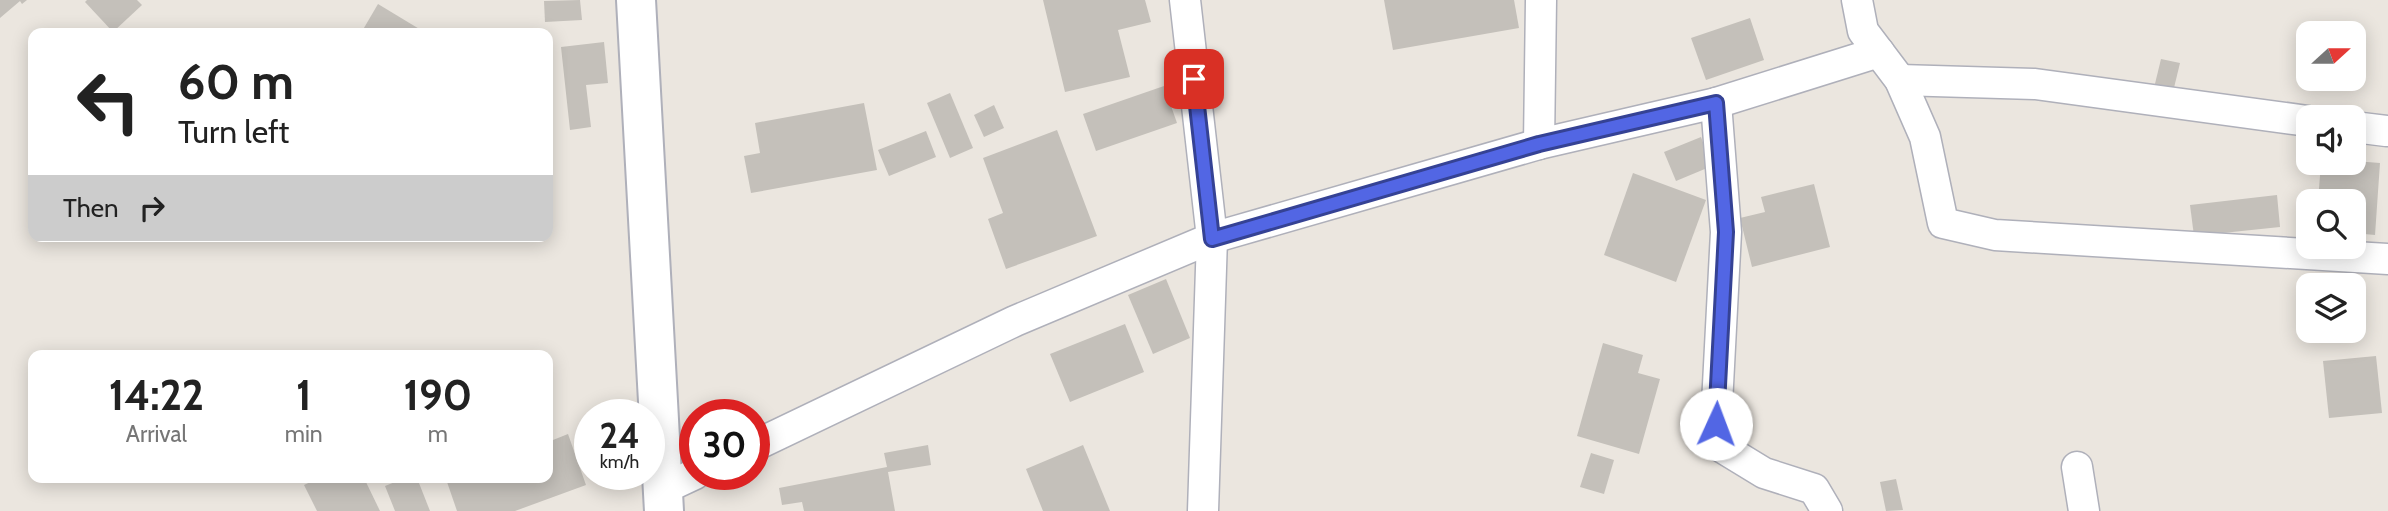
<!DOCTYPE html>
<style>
:root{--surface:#fff;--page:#f2f2f2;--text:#222;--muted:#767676}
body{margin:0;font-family:Cabin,sans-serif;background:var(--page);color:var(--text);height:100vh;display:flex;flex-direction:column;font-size:26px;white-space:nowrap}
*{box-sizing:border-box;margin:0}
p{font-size:23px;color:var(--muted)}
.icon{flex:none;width:38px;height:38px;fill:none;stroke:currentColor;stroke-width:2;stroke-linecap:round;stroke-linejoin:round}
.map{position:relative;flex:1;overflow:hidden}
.details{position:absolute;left:28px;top:350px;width:525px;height:133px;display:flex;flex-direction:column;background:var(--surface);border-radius:14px;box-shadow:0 4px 18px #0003}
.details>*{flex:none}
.top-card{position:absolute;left:28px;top:28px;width:525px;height:214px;border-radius:14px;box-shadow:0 4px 18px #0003;background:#fff;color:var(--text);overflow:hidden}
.needle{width:46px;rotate:69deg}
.fabs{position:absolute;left:2296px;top:21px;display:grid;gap:14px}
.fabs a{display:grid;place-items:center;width:70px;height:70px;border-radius:14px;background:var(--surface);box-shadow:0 4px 18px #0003;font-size:35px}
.speed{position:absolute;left:574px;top:399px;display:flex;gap:14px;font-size:35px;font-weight:700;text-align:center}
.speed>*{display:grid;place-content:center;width:91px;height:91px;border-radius:50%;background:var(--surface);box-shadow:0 4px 18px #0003;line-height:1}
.speed small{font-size:18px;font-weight:400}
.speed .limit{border:10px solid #d22;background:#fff;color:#111}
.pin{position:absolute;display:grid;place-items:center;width:60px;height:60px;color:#fff;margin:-30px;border-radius:14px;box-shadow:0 4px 10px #0006}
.me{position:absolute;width:77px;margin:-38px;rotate:2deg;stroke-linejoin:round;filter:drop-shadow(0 0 5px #0008)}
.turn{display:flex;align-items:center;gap:24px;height:147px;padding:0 35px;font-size:32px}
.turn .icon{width:91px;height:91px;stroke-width:2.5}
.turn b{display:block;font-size:49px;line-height:60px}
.then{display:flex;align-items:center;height:66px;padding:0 35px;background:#0003;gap:14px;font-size:26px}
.eta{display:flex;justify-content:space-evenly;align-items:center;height:119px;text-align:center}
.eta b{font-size:42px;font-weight:700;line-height:49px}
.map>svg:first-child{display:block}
.building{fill:#c4c0ba}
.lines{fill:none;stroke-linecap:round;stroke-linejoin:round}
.street-casing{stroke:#afb0ba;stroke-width:33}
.secondary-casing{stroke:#afb0ba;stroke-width:42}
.street{stroke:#fff;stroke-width:30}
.secondary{stroke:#fff;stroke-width:38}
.route-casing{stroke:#354294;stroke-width:18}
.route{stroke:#5266e4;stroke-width:12}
</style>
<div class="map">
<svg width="2388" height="511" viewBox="0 0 2388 511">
<rect width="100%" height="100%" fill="#ebe6df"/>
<g class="building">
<polygon points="0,0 27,0 22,4 20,1 0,18"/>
<polygon points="87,0 137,0 142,5 113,32 85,2"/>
<polygon points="580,0 582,20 545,22 544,1"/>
<polygon points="1043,0 1145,0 1151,22 1118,30 1130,77 1065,92"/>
<polygon points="1384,0 1514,0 1519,28 1393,50"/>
<polygon points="378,4 421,30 420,33 361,33"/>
<polygon points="1750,18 1764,60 1706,80 1691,38"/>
<polygon points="604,42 608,83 586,85 591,127 570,130 561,47"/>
<polygon points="2161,59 2180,63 2172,96 2153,92"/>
<polygon points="1164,86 1177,123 1096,151 1083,114"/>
<polygon points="950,93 973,148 950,158 927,103"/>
<polygon points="864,103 877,170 751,193 744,156 760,153 755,123"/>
<polygon points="994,105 1004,128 984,137 974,115"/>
<polygon points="1057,130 1097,236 1006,269 988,219 1003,213 983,158"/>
<polygon points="926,131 936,157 889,176 878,150"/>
<polygon points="1701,137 1712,166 1676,181 1664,152"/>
<polygon points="2354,161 2380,163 2375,235 2354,233 2354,201 2318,201 2321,163"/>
<polygon points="1633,173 1706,200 1676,282 1604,255"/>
<polygon points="1814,184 1830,247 1752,267 1740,218 1765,212 1761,197"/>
<polygon points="2277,195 2280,227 2194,236 2190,205"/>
<polygon points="1166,279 1190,338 1153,354 1128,295"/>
<polygon points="1125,324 1144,372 1070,402 1050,354"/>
<polygon points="1603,343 1643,355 1638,373 1660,379 1639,454 1577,436"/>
<polygon points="2376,356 2382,413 2329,418 2323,361"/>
<polygon points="568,434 586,485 515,511 457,511 446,479 548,478 548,442"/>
<polygon points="928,445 931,465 888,472 895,511 804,511 802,502 782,505 779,488 887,467 884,453"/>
<polygon points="1083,445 1110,511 1043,511 1026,469"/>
<polygon points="1591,453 1614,460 1604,494 1580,487"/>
<polygon points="319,478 364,478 380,511 317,511 304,485"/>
<polygon points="405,478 417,478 430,511 395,511 385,486"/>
<polygon points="1896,479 1903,510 1886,511 1880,482"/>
</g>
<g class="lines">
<defs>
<g id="street">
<polyline points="1185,0 1212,238 1203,511"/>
<polyline points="1857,0 1863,31 1900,80 1925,137 1943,223 1995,235 2388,259"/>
<polyline points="1900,80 2035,84 2308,121"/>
<polyline points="1716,103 1726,232 1716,423 1723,448 1764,473 1814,489 1827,511"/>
<polyline points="2354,127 2386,131"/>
<polyline points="1539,144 1541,0"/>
<polyline points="754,446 1015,321 1212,238 1539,144 1716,103 1879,52"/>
<polyline points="2077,467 2084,511"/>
<polyline points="663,489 695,474"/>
</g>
<polyline id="secondary" points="636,0 664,511"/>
</defs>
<use href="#street" class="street-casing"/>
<use href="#secondary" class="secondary-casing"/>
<use href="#street" class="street"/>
<use href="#secondary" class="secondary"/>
</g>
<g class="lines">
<defs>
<polyline id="route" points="1194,79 1212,239 1539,144 1716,103 1726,232 1716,424"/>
</defs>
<use href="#route" class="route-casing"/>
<use href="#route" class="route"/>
</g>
</svg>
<div class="fabs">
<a><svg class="needle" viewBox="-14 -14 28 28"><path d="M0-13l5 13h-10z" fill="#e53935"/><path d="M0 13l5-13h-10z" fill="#767676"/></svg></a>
<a><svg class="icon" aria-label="sound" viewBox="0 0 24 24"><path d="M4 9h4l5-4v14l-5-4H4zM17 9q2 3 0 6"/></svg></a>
<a><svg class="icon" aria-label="search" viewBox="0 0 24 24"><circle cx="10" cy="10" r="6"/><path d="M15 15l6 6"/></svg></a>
<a><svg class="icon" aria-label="layers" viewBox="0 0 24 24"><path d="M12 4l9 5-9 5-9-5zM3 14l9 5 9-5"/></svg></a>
</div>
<div class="speed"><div>24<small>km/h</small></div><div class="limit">30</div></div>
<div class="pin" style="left:1194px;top:79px;background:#d93025"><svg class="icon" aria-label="arrive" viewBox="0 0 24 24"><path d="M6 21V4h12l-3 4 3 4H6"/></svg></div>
<svg class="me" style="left:1716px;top:424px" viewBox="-20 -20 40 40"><circle r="19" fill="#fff"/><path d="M0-13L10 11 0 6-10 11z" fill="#5266e4"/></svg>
<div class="top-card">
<div class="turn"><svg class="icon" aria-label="left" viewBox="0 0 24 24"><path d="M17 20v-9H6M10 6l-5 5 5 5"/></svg><div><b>60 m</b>Turn left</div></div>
<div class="then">Then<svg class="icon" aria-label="right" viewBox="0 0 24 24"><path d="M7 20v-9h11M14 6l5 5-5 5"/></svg></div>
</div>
<section class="details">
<div class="eta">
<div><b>14:22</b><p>Arrival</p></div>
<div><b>1</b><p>min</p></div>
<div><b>190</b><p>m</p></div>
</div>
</section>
</div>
